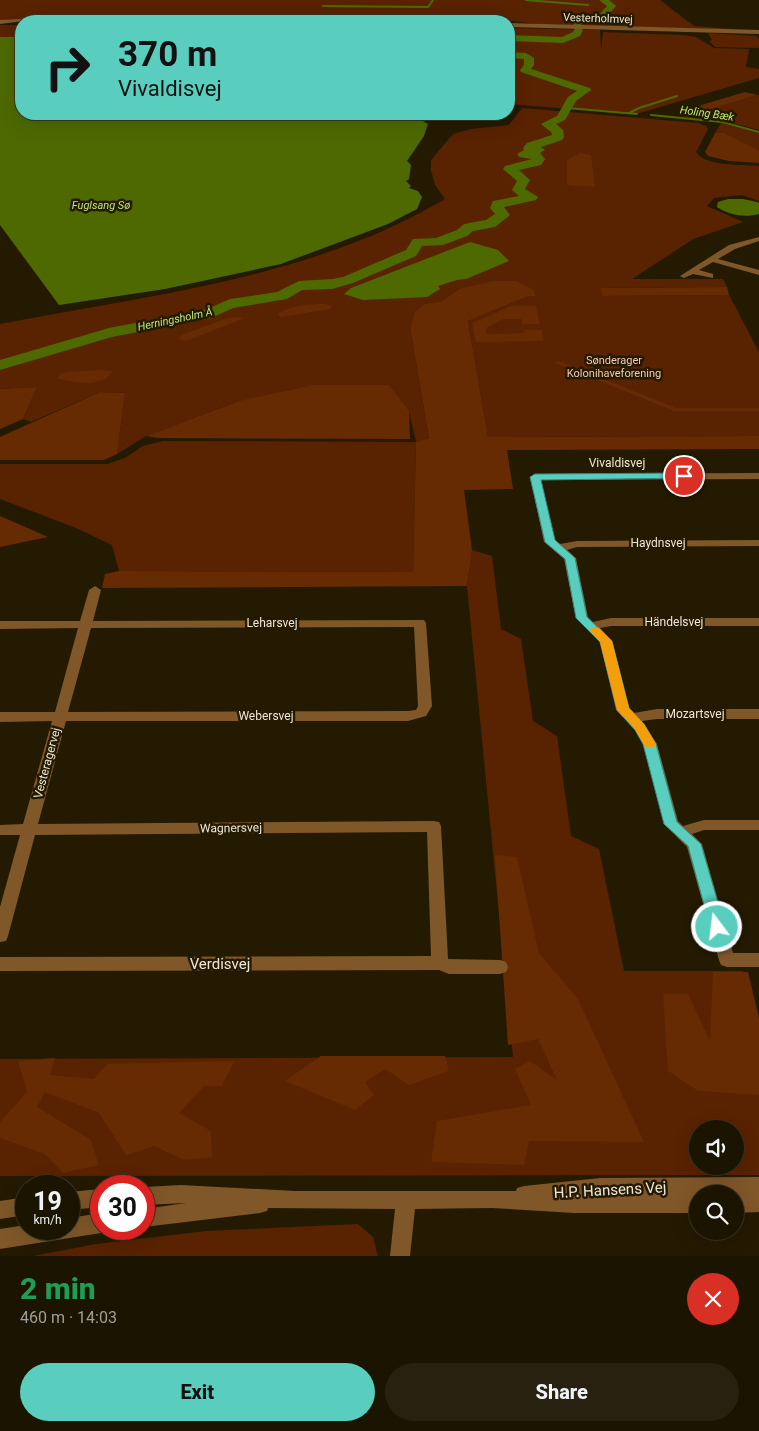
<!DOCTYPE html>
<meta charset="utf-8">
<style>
:root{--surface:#1b1401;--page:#282110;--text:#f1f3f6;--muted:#a09e99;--line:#393323;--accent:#59cebf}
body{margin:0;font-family:Roboto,sans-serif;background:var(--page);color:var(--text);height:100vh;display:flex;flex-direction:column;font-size:19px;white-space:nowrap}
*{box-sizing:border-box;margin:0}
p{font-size:16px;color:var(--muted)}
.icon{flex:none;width:28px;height:28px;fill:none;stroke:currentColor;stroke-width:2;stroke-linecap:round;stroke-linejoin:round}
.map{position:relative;height:1256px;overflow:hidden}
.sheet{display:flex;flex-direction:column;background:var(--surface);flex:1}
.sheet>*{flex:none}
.hud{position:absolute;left:15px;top:15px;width:500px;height:105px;border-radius:20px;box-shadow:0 5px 20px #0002,0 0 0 1px var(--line);background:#59cebf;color:#111;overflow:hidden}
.controls{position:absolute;left:689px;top:1120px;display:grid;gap:10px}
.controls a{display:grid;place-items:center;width:55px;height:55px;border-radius:50%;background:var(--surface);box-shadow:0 5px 20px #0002,0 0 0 1px var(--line);font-size:25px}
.speed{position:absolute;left:15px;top:1175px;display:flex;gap:10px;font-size:25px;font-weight:700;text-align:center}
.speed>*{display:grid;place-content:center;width:65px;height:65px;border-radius:50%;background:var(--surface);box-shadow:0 5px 20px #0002,0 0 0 1px var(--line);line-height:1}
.speed small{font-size:12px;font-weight:400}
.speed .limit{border:8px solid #d22;background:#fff;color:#111}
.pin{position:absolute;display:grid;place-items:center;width:42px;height:42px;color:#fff;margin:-21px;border:2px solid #fff;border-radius:50%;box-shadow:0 1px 5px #0007}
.me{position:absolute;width:55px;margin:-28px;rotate:345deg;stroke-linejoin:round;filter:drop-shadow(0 0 4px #0008)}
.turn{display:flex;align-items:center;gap:18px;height:105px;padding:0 20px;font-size:22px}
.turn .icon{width:65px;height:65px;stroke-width:2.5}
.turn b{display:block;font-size:35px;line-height:42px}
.round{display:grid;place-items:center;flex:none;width:52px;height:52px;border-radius:26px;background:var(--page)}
.head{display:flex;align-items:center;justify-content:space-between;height:85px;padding:0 20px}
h1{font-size:30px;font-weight:800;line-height:38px;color:#1e9e55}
.primary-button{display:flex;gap:10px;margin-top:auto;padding:10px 20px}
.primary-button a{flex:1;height:58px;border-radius:30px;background:var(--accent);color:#111;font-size:20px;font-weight:800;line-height:58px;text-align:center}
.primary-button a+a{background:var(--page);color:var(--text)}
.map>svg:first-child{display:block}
.green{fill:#592200;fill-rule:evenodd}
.forest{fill:#662b03}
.water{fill:#4e6900}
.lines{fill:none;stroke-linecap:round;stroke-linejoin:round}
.stream{stroke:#4e6900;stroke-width:2}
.river{fill:#4e6900;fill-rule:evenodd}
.minor{fill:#805729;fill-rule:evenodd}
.tertiary{fill:#805729;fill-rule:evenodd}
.route{fill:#59cebf;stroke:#3a867c}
.slow{fill:#f59e0b}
.labels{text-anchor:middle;stroke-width:5;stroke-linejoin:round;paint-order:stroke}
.far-street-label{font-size:11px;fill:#eee7d7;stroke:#241a01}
.far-water-label{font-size:11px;font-style:italic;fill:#bde671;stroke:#241a01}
.far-park-label{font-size:11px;fill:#f6c9b2;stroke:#241a01}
.street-label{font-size:12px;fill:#eee7d7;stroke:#241a01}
.near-street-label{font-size:15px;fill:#eee7d7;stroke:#241a01}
</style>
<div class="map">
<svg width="759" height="1256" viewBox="0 0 759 1256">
<rect width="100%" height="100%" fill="#241a01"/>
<g class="green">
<polygon points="0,0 660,0 694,26 759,31 541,24 509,21 313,20 303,17 293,19 0,20"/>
<rect x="0" y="25" width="21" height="12"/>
<polygon points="509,28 600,30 601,49 603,32 683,35 696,37 714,48 749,49 746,67 759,69 759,78 636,114 520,105 509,103"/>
<polygon points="708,33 756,36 759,39 759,48 715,47 709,41 712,40"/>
<polygon points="759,95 759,130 725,121 682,117"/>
<path d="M522,108L699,123L706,126L708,129L696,152C705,167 742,164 759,166V201L742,195L714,198L707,206L743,222L693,239L632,279H723L727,287L600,288L604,296L729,295L759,352V436L488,437L468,321L529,296L536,295L534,290L459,289L442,301L424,304L410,328L429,438L416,442L413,572L119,571L112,545L76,528L0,499V464H107L125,458L143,446L163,441L416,442L409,411L239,401L146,436L117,454L125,393L100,392L31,422L23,419L37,387L0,389V324C152,294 310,279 445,199L435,185L431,170V160L453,134L471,129L509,125Z"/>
<polygon points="721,123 759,133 759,150 725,133 715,133"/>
<path d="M472,550L492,556L501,629L521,639L533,721L557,736L571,836L599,849L624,971H743L759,1029V1175L0,1176V1059L513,1057L467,586ZM698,1129H735V1166H698Z"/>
<polygon points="358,1224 373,1237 378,1256 33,1256 96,1244 206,1231"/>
</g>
<g class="forest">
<polygon points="745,92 758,95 691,115 678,112"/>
<polygon points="715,133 725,133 759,150 759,163 729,161 708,156 705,152"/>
<polygon points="580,153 591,155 595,187 567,185 567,160"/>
<polygon points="494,281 516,281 534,290 536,296 529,296 468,321 488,437 759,436 759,449 507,450 513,489 464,490 472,550 467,586 102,588 105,574 119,571 413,572 416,442 429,438 410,328 415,312 424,304 442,301 459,289"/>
<polygon points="727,287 729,295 725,295 603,296 600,288"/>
<path d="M325,304L332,306L331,309L281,317L278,315L280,312C294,305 309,304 325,304Z"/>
<polygon points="511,306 536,306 540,324 522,324 522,319 503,319 486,328 486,334 525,333 524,330 542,330 544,341 476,342 472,323"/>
<polygon points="237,317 245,318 186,341 179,339 181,335 228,318"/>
<polygon points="553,362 561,362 676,408 759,408 759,411 674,411"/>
<path d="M98,370L113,371C101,389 75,382 58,379L60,374L68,372Z"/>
<polygon points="314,385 389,385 409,411 410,439 158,438 146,436 239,401"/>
<polygon points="37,387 23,419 0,429 0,389"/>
<polygon points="100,392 125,393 117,454 104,460 0,460 0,437"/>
<polygon points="0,516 48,537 0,547"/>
<polygon points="495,855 517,857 539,953 578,999 644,1142 529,1141 524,1165 431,1162 437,1121 531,1105 515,1069 530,1061 557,1080 538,1039 508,1045"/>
<polygon points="713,972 748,972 759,1018 759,1095 698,1091 668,1071 663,994 688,994 710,1041"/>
<polygon points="321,1056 445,1056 449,1071 409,1085 385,1069 365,1082 374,1095 355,1110 285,1081"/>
<polygon points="55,1058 50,1075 94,1079 107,1064 234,1061 222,1086 204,1086 179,1113 211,1131 212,1157 184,1160 154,1146 126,1155 99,1113 45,1092 37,1107 91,1140 99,1165 63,1173 45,1154 0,1138 0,1122 27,1092 18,1061"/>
</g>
<g class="water">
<polygon points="0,37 21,37 21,114 411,114 428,124 424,136 407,161 411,165 409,179 406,181 411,186 409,188 418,191 422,197 417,209 388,224 281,264 165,289 59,305 0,225"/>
<path d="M728,199H743L757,202L759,203V214C745,218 729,215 717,207L718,202Z"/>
<polygon points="470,242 498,250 509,261 466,279 457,280 438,286 440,289 427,297 363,300 344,294 351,288"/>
</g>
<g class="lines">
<g class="stream">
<polyline points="526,0 588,5"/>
<polyline points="323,6 428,7 433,0"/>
<polyline points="567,108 637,114"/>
<polyline points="629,113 639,108 677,96"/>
<polyline points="651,115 722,122 759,132"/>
</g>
<g class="river">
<polygon points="599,0 609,0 616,6 605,19 583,23 578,27 575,26 573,24 577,19 599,15 607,6"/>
<polygon points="578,27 583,30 580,36 563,43 509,41 509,35 562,37 573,32 575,28"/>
<polygon points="509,52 526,53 534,58 534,65 531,69 590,88 591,90 576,101 565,120 556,124 563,130 564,137 562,140 541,147 545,150 540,153 545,159 541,165 519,170 530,180 525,189 538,197 536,200 504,207 510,215 495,227 473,231 467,236 443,245 422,246 416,256 353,283 332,289 302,290 287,299 233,308 211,318 112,337 0,370 0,360 109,328 207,309 230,299 277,292 299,281 332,279 343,277 406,250 413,239 436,238 457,230 464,224 486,220 495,214 490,208 493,201 519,196 512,190 517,181 503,169 505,166 532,159 519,157 517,154 524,150 523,148 527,143 552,135 551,132 541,124 557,116 568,97 577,91 521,72 520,70 524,65 524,59 509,58"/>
</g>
<g class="minor">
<polygon points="759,237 759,241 735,249 718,259 759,270 759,275 713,262 699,270 713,274 713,278 693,274 684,278 680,276 729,245"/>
<polygon points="759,473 759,479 541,480 555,541 560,544 577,541 759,540 759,546 577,547 567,550 576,558 588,617 593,622 611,618 759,618 759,626 611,626 600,628 612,641 629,708 634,713 657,709 759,709 759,719 657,719 642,721 657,744 678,821 683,826 704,820 759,820 759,830 704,830 692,834 702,844 733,953 759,953 759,967 727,967 721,965 719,960 687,847 664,824 643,744 635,730 616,710 600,642 576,618 564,559 544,542 530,477 535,474"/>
<path d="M95,586L101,590L93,621L424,620L426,623L432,706L426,716L408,721H66L38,824L434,821L439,822L441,826L448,959L500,960L506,962L508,967L506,972L500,974H449L439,970L0,971V957L431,956L427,832L35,835L8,936L6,941L0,942V907L20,835H0V825L23,824L52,721L0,722V712H55L78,628L0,629V621H80L89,590ZM414,627L418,706L416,710L408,711L68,712L91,628Z"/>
</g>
<g class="tertiary">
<polygon points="39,19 227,19 230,21 36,21"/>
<polygon points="0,20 21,19 24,21 0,24"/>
<polygon points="509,23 759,30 759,34 509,27"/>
<polygon points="759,1177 759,1212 735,1213 735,1194 698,1194 698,1213 574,1213 492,1208 415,1209 410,1256 390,1256 395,1209 268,1208 267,1211 260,1213 144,1227 144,1209 186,1203 144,1205 144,1187 181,1185 295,1191 516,1191 517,1188 524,1186 600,1178"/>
<polygon points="101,1189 101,1207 69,1210 69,1192"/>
<polygon points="26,1197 26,1215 0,1219 0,1201"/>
<polygon points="101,1213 101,1229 108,1229 101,1233 0,1249 0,1229 26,1225 26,1229 69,1229 69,1218"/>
</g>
</g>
<polygon class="route" points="684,473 689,476 688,478 541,480 555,540 575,558 587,617 612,641 629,708 644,724 656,744 677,822 701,844 725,927 723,931 717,932 712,931 710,927 688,846 664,824 643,744 635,730 617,710 600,642 576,618 565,559 545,542 530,477 535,474"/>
<polygon class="slow" points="595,627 599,628 612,641 629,708 644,724 656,744 654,747 645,747 635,729 617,710 600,642 589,630"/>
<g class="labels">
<g class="far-street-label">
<text transform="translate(598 18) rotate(2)" y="4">Vesterholmvej</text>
</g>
<g class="far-water-label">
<text transform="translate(707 113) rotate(8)" y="4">Holing Bæk</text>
<text x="101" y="209">Fuglsang Sø</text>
<text transform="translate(175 319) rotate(-12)" y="4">Herningsholm Å</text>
</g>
<g class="far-park-label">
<text x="614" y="364">Sønderager<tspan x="614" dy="13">Kolonihaveforening</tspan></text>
</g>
<g class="street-label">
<text x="617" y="467">Vivaldisvej</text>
<text x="658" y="547">Haydnsvej</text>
<text x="674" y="626">Händelsvej</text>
<text x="272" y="627">Leharsvej</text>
<text x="695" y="718">Mozartsvej</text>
<text x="266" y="720">Webersvej</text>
<text transform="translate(47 763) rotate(-75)" y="4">Vesteragervej</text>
<text transform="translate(231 828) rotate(-1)" y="4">Wagnersvej</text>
</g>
<g class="near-street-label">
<text x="220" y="969">Verdisvej</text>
<text transform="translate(610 1190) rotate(-3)" y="5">H.P. Hansens Vej</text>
</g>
</g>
</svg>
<div class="controls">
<a><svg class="icon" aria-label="sound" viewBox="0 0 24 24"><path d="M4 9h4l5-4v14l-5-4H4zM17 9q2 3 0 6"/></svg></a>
<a><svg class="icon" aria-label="search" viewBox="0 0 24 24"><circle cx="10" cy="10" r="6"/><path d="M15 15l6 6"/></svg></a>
</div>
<div class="speed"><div>19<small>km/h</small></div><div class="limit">30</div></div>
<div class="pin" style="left:684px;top:476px;background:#d93025"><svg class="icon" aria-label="arrive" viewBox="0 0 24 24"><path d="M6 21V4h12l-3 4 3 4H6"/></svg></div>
<svg class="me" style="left:717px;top:927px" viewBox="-20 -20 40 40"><circle r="17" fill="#59cebf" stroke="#fff" stroke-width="3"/><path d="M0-11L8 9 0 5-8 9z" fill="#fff"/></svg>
<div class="hud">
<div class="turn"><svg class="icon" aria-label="right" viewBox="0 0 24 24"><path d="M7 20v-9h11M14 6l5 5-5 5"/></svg><div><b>370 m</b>Vivaldisvej</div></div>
</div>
</div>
<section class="sheet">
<div class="head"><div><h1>2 min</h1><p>460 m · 14:03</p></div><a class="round" style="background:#d93025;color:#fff"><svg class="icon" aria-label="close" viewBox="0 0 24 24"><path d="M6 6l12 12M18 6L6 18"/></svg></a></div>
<div class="primary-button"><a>Exit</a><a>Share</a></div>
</section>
